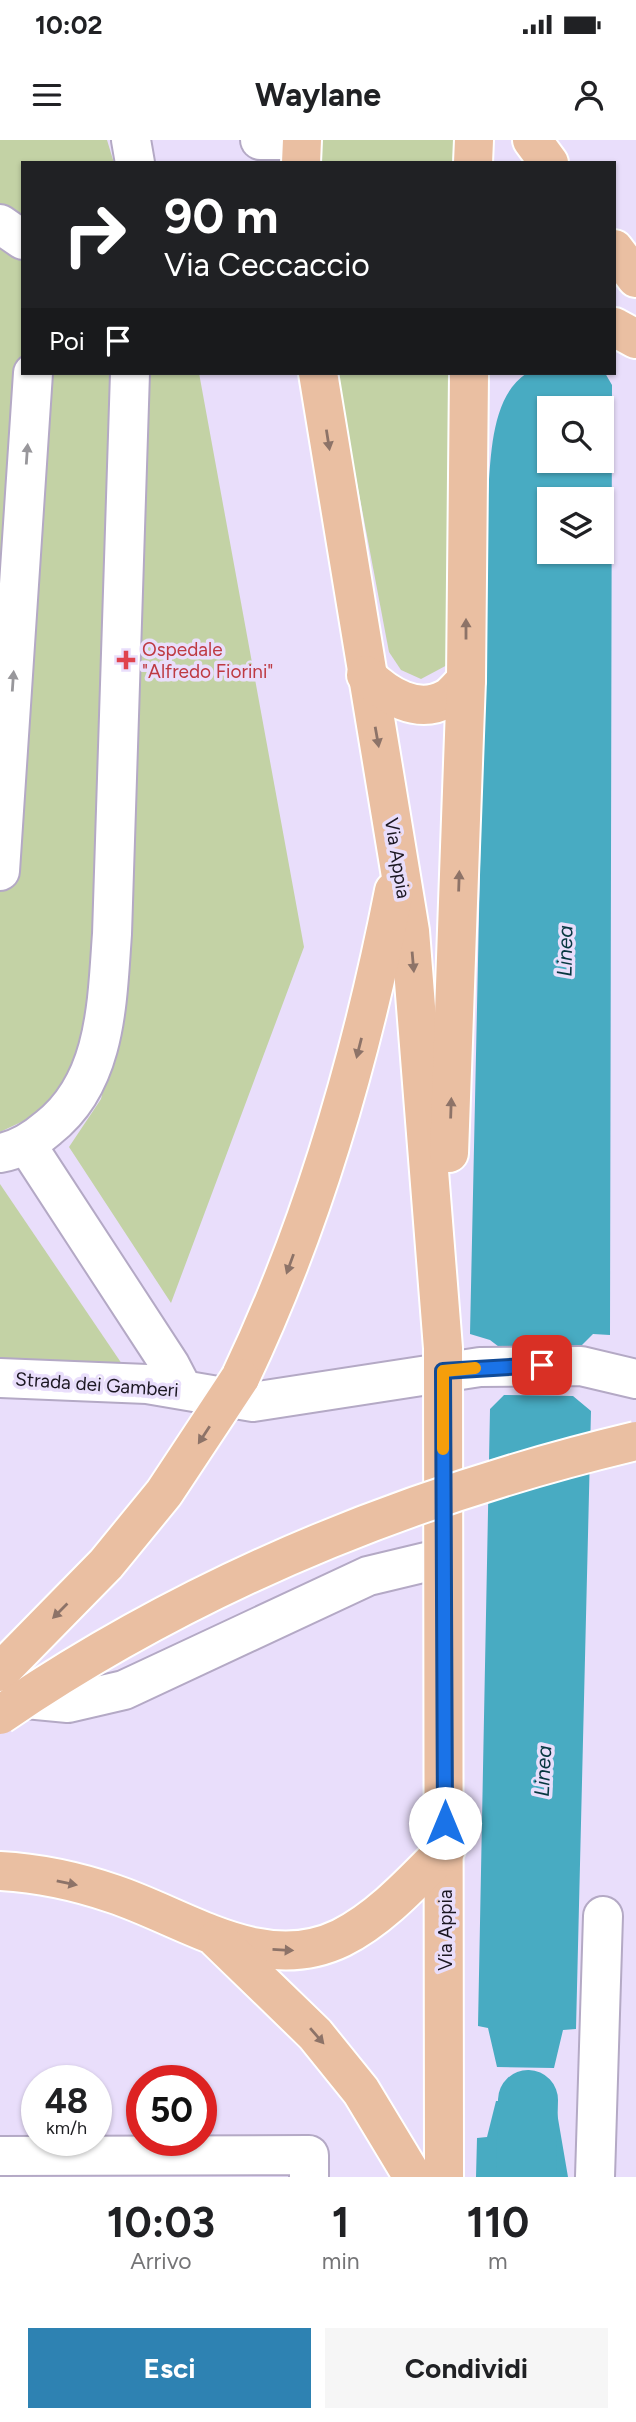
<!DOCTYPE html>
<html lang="it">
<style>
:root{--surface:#fff;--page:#f6f6f6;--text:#202124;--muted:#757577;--accent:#2e82b2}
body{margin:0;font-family:Figtree,sans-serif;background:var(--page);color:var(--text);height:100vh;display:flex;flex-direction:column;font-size:26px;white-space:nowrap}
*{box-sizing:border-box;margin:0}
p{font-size:23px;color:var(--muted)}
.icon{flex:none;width:38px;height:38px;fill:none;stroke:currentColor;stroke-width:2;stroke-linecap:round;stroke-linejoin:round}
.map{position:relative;height:2037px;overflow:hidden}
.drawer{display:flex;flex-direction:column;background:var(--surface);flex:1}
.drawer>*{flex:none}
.banner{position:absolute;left:21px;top:21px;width:595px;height:214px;border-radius:0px;box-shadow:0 2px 5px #0004;background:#202124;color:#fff;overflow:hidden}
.tools{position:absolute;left:537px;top:256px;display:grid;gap:14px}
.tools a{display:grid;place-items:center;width:77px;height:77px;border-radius:0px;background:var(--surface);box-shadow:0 2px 5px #0004;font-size:35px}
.speed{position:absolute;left:21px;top:1925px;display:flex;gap:14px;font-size:35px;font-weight:700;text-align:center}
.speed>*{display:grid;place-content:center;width:91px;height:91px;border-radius:50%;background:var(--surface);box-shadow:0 2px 5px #0004;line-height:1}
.speed small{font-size:18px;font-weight:400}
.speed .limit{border:10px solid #d22;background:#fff;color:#111}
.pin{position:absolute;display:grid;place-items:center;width:60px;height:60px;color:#fff;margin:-30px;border-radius:14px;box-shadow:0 4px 10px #0006}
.me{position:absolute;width:77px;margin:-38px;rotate:0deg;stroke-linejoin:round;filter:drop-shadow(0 0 5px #0008)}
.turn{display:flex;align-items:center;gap:24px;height:147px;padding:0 28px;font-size:32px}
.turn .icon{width:91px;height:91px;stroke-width:2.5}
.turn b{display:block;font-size:49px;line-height:60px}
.then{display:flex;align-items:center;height:66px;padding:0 28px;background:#0003;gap:14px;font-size:26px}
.eta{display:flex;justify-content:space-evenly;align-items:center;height:119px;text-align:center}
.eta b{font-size:42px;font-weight:700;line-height:49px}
.button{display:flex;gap:14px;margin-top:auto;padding:14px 28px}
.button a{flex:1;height:80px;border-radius:0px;background:var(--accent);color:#fff;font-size:28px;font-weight:700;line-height:80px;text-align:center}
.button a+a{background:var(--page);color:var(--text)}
.status{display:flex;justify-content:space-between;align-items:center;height:49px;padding:0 35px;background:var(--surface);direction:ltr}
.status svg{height:19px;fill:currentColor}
header{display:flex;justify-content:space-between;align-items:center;height:91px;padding:0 28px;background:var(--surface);font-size:32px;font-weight:700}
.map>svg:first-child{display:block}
.green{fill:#c3d2a5}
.water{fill:#48abc2;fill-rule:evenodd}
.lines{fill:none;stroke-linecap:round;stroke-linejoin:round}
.river{stroke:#48abc2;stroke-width:60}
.minor-casing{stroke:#b4a9c5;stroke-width:42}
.major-casing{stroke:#fff;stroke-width:42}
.minor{stroke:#fff;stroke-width:38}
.major{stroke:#eabfa2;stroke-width:38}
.major-bridge-casing{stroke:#fff;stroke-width:42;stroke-linecap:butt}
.major-bridge{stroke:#eabfa2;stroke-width:38}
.oneway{fill:#8d7368}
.oneway2{fill:#98979b}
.route-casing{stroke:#114b97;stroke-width:18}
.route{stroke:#1a73e8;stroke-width:12}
.slow{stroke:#f59e0b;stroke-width:12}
.health-dot{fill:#e0444e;stroke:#e9defb;stroke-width:2.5}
.labels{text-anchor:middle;stroke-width:7;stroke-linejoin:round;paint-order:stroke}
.health-label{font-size:19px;fill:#be3a42;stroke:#e9defb;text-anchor:start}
.street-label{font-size:19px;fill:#1b1721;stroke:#e9defb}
.water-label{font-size:21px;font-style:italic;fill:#073740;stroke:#e9defb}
</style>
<div class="status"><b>10:02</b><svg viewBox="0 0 49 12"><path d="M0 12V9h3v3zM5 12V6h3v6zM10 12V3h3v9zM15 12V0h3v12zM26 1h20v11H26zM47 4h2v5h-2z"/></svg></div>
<header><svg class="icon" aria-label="menu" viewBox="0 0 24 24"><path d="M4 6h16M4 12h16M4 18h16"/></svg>Waylane<svg class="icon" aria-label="person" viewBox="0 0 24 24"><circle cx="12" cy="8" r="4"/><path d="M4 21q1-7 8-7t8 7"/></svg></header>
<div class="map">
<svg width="636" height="2037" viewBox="0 0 636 2037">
<rect width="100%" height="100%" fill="#e9defb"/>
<g class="green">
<polygon points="0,0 107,0 114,23 23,23 23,233 111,233 91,858 75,936 49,969 0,992"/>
<rect x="318" y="0" width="142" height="23"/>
<polygon points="141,233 199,233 304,807 171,1163 69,1007 101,959 124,862"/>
<polygon points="339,233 456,233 451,523 421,539 401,530 389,512 343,269"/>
<polygon points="0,1044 122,1224 0,1222"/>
</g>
<g class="water">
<path d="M527,233H605L612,245L610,1195L593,1194L575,1212L507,1213L490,1200L470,1194L488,355C491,316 491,256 527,233ZM550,268H602V320H550ZM550,359H602V411H550Z"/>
<polygon points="504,1255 573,1256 591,1271 576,1889 563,1890 554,1928 497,1927 488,1888 478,1886 490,1269"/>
<polygon points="496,1961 555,1961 568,2037 476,2037 477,1998 487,1997"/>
</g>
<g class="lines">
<polyline class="river" points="526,2037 528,1960"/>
<defs>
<g id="minor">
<polyline points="131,0 135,23"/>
<polyline points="260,0 286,0"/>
<polyline points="0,84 23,100"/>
<polyline points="0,731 33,233"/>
<polyline points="26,1004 170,1225 182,1248"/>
<path d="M0,1013C18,1010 34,1000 48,988C107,942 107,862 112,794L130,233"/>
<polyline points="0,1238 147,1244 253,1262 480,1227 581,1226 636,1239"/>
<polyline points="5,1557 68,1563 124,1550 368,1436 443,1418"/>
<polyline points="0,2016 309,2015 309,2037"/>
<polyline points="595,2037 603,1776"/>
</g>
<g id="major">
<polyline points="532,0 549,23"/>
<polyline points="301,23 302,0"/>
<polyline points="473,23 474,0"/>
<polyline points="614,109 636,138"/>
<polyline points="614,187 636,199"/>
<polyline points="318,233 410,791 443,1208 444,2037"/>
<path d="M366,535C386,555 417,575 446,559C453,555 460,546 466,540"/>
<polyline points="449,1013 466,540 469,233"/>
<path d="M240,1238C314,1083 361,919 394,751"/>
<path d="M0,1731C37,1733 79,1742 114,1754C186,1778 263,1836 341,1798C381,1778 414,1741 446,1709"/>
<polyline points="217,1799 315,1894 361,1951 413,2037"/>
</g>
</defs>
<use href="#minor" class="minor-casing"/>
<use href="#major" class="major-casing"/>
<use href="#minor" class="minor"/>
<use href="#major" class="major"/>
<defs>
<g id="major-bridge">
<polyline points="0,1532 106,1424 164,1353 240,1238"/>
<path d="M0,1575C192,1444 410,1355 636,1301"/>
</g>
</defs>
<use href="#major-bridge" class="major-bridge-casing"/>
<use href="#major-bridge" class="major-bridge"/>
</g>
<defs><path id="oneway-solid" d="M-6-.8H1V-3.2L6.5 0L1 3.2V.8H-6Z" transform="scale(1.75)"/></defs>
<g class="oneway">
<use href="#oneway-solid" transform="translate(328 300) rotate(81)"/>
<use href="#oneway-solid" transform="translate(466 489) rotate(-90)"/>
<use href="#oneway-solid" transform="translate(377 597) rotate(80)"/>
<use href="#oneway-solid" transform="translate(459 741) rotate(-88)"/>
<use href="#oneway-solid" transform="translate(413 822) rotate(85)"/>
<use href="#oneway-solid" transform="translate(359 908) rotate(104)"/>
<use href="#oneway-solid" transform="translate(451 968) rotate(-88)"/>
<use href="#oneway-solid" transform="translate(290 1124) rotate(110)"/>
<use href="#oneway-solid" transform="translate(204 1295) rotate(123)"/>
<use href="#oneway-solid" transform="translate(60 1471) rotate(135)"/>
<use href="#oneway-solid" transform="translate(67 1743) rotate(12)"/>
<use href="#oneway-solid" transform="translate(283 1810) rotate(3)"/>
<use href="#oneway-solid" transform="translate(317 1896) rotate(49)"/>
</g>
<g class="oneway2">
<use href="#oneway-solid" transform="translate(27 314) rotate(-86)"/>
<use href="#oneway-solid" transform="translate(13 541) rotate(-86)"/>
</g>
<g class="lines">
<defs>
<polyline id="route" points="445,1683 443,1231 542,1225"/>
</defs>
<use href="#route" class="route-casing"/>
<use href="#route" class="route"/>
<polyline class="slow" points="443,1309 443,1231 475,1228"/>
</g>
<path class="health-dot" d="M122.5 509.5h7v7h7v7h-7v7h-7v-7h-7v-7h7z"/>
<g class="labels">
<g class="health-label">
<text x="142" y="516">Ospedale<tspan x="142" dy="22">"Alfredo Fiorini"</tspan></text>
</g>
<g class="street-label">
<text transform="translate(398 718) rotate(81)" y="7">Via Appia</text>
<text transform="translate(97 1244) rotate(4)" y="7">Strada dei Gamberi</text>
<text transform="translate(445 1790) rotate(-90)" y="7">Via Appia</text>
</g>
<g class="water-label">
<text transform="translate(565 811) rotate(-89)" y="7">Linea</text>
<text transform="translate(543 1631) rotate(-87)" y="7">Linea</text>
</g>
</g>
</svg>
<div class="tools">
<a><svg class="icon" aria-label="search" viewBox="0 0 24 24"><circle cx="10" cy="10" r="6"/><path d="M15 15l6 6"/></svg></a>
<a><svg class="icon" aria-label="layers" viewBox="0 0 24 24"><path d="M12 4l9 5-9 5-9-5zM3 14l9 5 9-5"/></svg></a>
</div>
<div class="speed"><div>48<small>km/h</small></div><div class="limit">50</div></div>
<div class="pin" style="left:542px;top:1225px;background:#d93025"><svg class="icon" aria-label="arrive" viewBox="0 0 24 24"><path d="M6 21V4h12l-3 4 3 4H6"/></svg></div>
<svg class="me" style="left:445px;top:1683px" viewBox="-20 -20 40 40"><circle r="19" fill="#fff"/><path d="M0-13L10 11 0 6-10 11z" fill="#1a73e8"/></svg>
<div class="banner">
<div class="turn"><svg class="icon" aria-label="right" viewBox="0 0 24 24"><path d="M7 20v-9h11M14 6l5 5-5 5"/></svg><div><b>90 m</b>Via Ceccaccio</div></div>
<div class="then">Poi<svg class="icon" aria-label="arrive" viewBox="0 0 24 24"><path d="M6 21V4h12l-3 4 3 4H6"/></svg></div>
</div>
</div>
<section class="drawer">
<div class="eta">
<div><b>10:03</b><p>Arrivo</p></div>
<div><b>1</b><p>min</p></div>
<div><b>110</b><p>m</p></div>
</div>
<div class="button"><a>Esci</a><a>Condividi</a></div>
</section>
